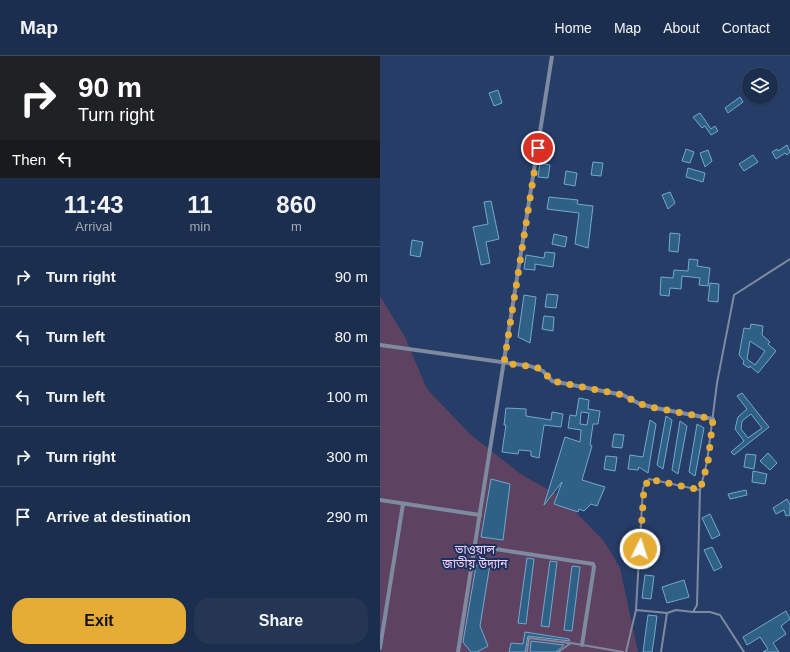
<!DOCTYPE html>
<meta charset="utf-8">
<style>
:root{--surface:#1c2e4e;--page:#253655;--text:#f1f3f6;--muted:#a0a8b6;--line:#3a4a66;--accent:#e5ad36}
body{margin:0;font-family:Helvetica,"Noto Sans Bengali",sans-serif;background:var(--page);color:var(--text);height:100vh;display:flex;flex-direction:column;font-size:15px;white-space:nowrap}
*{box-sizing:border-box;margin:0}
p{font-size:13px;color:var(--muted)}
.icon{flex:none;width:22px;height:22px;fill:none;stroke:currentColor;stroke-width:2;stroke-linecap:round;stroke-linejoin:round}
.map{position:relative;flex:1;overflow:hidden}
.details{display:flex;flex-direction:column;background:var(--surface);width:380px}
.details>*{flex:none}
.hud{background:#202124;color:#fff;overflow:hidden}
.tools{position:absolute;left:362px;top:12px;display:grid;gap:8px}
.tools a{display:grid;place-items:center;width:36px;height:36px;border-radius:50%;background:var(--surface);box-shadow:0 1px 3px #0004,0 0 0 1px var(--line);font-size:20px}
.pin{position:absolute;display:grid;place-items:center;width:34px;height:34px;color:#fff;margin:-17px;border:2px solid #fff;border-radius:50%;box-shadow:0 1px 4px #0007}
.me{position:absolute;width:44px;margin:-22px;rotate:4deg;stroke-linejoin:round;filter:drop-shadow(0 0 3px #0008)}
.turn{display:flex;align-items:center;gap:14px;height:84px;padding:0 12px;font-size:18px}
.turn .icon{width:52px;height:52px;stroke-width:2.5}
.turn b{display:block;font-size:28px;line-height:34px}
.then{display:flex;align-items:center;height:38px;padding:0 12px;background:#0003;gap:8px;font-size:15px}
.eta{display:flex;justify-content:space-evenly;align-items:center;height:68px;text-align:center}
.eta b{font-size:24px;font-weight:700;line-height:28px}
.cta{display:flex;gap:8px;margin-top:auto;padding:8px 12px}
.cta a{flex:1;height:46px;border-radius:16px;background:var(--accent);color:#111;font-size:16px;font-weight:700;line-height:46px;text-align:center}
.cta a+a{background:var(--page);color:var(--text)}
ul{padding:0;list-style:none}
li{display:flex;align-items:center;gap:12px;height:60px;padding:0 12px;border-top:1px solid var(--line)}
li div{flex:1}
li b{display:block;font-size:15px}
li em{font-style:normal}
header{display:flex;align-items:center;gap:24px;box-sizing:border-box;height:56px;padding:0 20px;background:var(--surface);border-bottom:1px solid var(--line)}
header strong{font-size:19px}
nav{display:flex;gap:22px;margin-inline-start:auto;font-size:14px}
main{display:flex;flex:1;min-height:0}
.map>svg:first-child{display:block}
.green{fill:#5d4262}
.building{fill:#2e6185;stroke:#73a8cf;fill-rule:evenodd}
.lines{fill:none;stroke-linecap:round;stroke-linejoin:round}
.lane{stroke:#7d8aa0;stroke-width:2}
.street{stroke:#7d8aa0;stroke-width:4}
.route{stroke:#e5ad36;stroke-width:7;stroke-dasharray:0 12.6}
.labels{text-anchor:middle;stroke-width:4;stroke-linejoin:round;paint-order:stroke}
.park-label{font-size:12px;fill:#f8d0fe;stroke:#1c325c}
</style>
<header>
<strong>Map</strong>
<nav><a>Home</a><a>Map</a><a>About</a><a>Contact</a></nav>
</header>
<main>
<section class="details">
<div class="hud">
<div class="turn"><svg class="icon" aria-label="right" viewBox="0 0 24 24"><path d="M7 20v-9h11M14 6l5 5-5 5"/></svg><div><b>90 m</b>Turn right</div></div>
<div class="then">Then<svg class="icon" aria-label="left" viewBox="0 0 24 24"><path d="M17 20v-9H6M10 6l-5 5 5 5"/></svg></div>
</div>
<div class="eta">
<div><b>11:43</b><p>Arrival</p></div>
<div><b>11</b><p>min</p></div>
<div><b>860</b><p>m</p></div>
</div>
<ul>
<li><svg class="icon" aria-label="right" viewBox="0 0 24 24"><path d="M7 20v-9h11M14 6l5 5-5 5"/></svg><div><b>Turn right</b></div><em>90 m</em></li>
<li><svg class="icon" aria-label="left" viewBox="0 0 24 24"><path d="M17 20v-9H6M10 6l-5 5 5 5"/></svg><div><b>Turn left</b></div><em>80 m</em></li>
<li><svg class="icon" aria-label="left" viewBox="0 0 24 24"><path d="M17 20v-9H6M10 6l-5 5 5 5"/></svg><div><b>Turn left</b></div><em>100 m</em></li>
<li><svg class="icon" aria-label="right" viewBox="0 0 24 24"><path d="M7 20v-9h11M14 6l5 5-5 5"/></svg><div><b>Turn right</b></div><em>300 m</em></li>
<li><svg class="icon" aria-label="arrive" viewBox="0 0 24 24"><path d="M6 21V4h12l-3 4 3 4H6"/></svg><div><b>Arrive at destination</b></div><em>290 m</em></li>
</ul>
<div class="cta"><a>Exit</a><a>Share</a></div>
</section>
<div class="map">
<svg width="410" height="596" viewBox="0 0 410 596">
<rect width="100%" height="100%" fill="#263d68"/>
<polygon class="green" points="0,240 25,281 47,333 90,378 142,419 180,440 224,485 240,512 258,596 0,596"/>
<g class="building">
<polygon points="118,34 122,47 114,50 109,37"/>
<polygon points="360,41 363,46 348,57 345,52"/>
<polygon points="320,57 331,73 335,70 338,75 331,79 325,70 322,72 313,61"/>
<polygon points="407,89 410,96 407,99 405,97 396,103 392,96 397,93 398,95"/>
<polygon points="306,93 314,96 310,107 302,105"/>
<polygon points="328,94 332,105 325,111 320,97"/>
<polygon points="373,99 378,106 364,115 359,108"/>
<polygon points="213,106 223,107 221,120 211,119"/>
<polygon points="160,107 170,109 168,122 158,121"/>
<polygon points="308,112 325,117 323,126 306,121"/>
<polygon points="186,115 197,117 195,130 184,128"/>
<polygon points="290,136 295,147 288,153 282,139"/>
<polygon points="169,141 198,144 197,148 213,150 208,192 195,188 199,157 167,153"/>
<polygon points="111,145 119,183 106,186 110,207 101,209 93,171 108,168 104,146"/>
<polygon points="290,177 300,178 298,196 289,195"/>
<polygon points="174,178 187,181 185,191 172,188"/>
<polygon points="32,184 43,186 40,201 30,199"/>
<polygon points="165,196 175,197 173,211 155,208 155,214 144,213 146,199 164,202"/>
<polygon points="309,203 318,204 317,210 330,212 328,230 319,229 320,222 302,220 301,233 290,232 289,240 280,239 281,221 293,222 294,214 308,215"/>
<polygon points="330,227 339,228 338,246 328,245"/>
<polygon points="167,238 178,239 176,252 165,251"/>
<polygon points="144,239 156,241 150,287 138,281"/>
<polygon points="164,260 174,261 173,275 162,273"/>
<path d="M371,268L383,270L382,279L390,286L388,288L396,295L378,317L370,310L369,312L363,308L364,305L359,299L364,272L370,273ZM370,285L385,295L375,309L367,303Z"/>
<path d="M362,337L389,371L354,399L351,396L364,385L355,373L358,361L367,353L357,340ZM371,358L382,372L368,382L361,373L362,365Z"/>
<path d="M199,342L209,344L208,353L220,355L218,368H213L210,389L212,390L202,424L225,431L217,450L211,448L204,455L199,453L198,456L174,448L182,426L164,449L185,381L200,386L201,374L188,372L190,359L196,360ZM201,356L209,357L207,369L200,368Z"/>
<polygon points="126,352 146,353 146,360 171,364 172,356 183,358 181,371 164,369 159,402 151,400 151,395 139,394 138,398 122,396 126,369 124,369"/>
<polygon points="286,360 292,364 283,413 277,409"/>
<polygon points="270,364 276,368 268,417 259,411 258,414 248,413 250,399 263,401"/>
<polygon points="300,365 307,370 298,418 292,414"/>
<polygon points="317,368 324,372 315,420 309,416"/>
<polygon points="234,378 244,379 242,392 232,391"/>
<polygon points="388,397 397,407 390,414 380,405"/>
<polygon points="366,398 376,399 374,413 364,411"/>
<polygon points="226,400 237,401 235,415 224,413"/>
<polygon points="373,415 387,418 385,428 372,426"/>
<polygon points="111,423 130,428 123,484 101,481"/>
<polygon points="366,434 367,439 350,443 348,438"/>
<polygon points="407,443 410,449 410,459 406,460 404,454 396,458 393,452"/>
<polygon points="330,458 340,479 332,483 322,462"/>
<polygon points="332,491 342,511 334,515 324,494"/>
<polygon points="111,502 100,570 108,590 97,596 91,596 83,586 96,510"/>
<polygon points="147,502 154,503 146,568 138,567"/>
<polygon points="170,505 177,506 169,571 161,570"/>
<polygon points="192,510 200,511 192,575 184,574"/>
<polygon points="265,519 274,520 271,543 262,542"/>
<polygon points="304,524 309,541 287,547 282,531"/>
<polygon points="406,555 410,563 401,570 406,578 393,587 399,596 383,596 388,593 380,581 367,589 363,581"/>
<polygon points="268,559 277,560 274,583 272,596 263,596"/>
<polygon points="145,576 189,583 190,585 148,580 145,596 129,596 131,587 143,588"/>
<polygon points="151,585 184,589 176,596 150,596"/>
</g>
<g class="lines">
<g class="lane">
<polyline points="256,554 263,432 269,423 320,434"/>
<polyline points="314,556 330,556 340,559 364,596"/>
<polyline points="147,596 149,582 189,587"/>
<polyline points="178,596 191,587 243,596"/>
<polyline points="246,596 256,554 287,557"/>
<polyline points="281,596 287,557 296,554 313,556 317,549 320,434 327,406 337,327 354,239 410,203"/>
</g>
<g class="street">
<polyline points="0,289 150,310 163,315 172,325 243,339 260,348 276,352 333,363"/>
<polyline points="0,444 100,459"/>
<polyline points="96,490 213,508 214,511 202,589"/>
<polyline points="0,592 23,448"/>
<polyline points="78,596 172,0"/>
</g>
</g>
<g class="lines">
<polyline class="route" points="158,92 124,307 156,311 163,315 172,325 243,339 260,348 276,352 333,363 328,406 320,434 269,423 264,432 260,493"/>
</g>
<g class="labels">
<g class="park-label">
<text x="95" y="498">ভাওয়াল<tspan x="95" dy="14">জাতীয় উদ্যান</tspan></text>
</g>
</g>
</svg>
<div class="tools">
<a><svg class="icon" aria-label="layers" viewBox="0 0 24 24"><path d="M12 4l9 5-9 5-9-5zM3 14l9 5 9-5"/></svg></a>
</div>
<div class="pin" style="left:158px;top:92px;background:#d93025"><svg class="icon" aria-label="arrive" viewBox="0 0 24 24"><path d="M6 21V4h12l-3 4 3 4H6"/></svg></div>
<svg class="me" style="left:260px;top:493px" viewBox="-20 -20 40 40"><circle r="17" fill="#e5ad36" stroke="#fff" stroke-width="3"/><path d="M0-11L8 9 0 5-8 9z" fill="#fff"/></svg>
</div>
</main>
